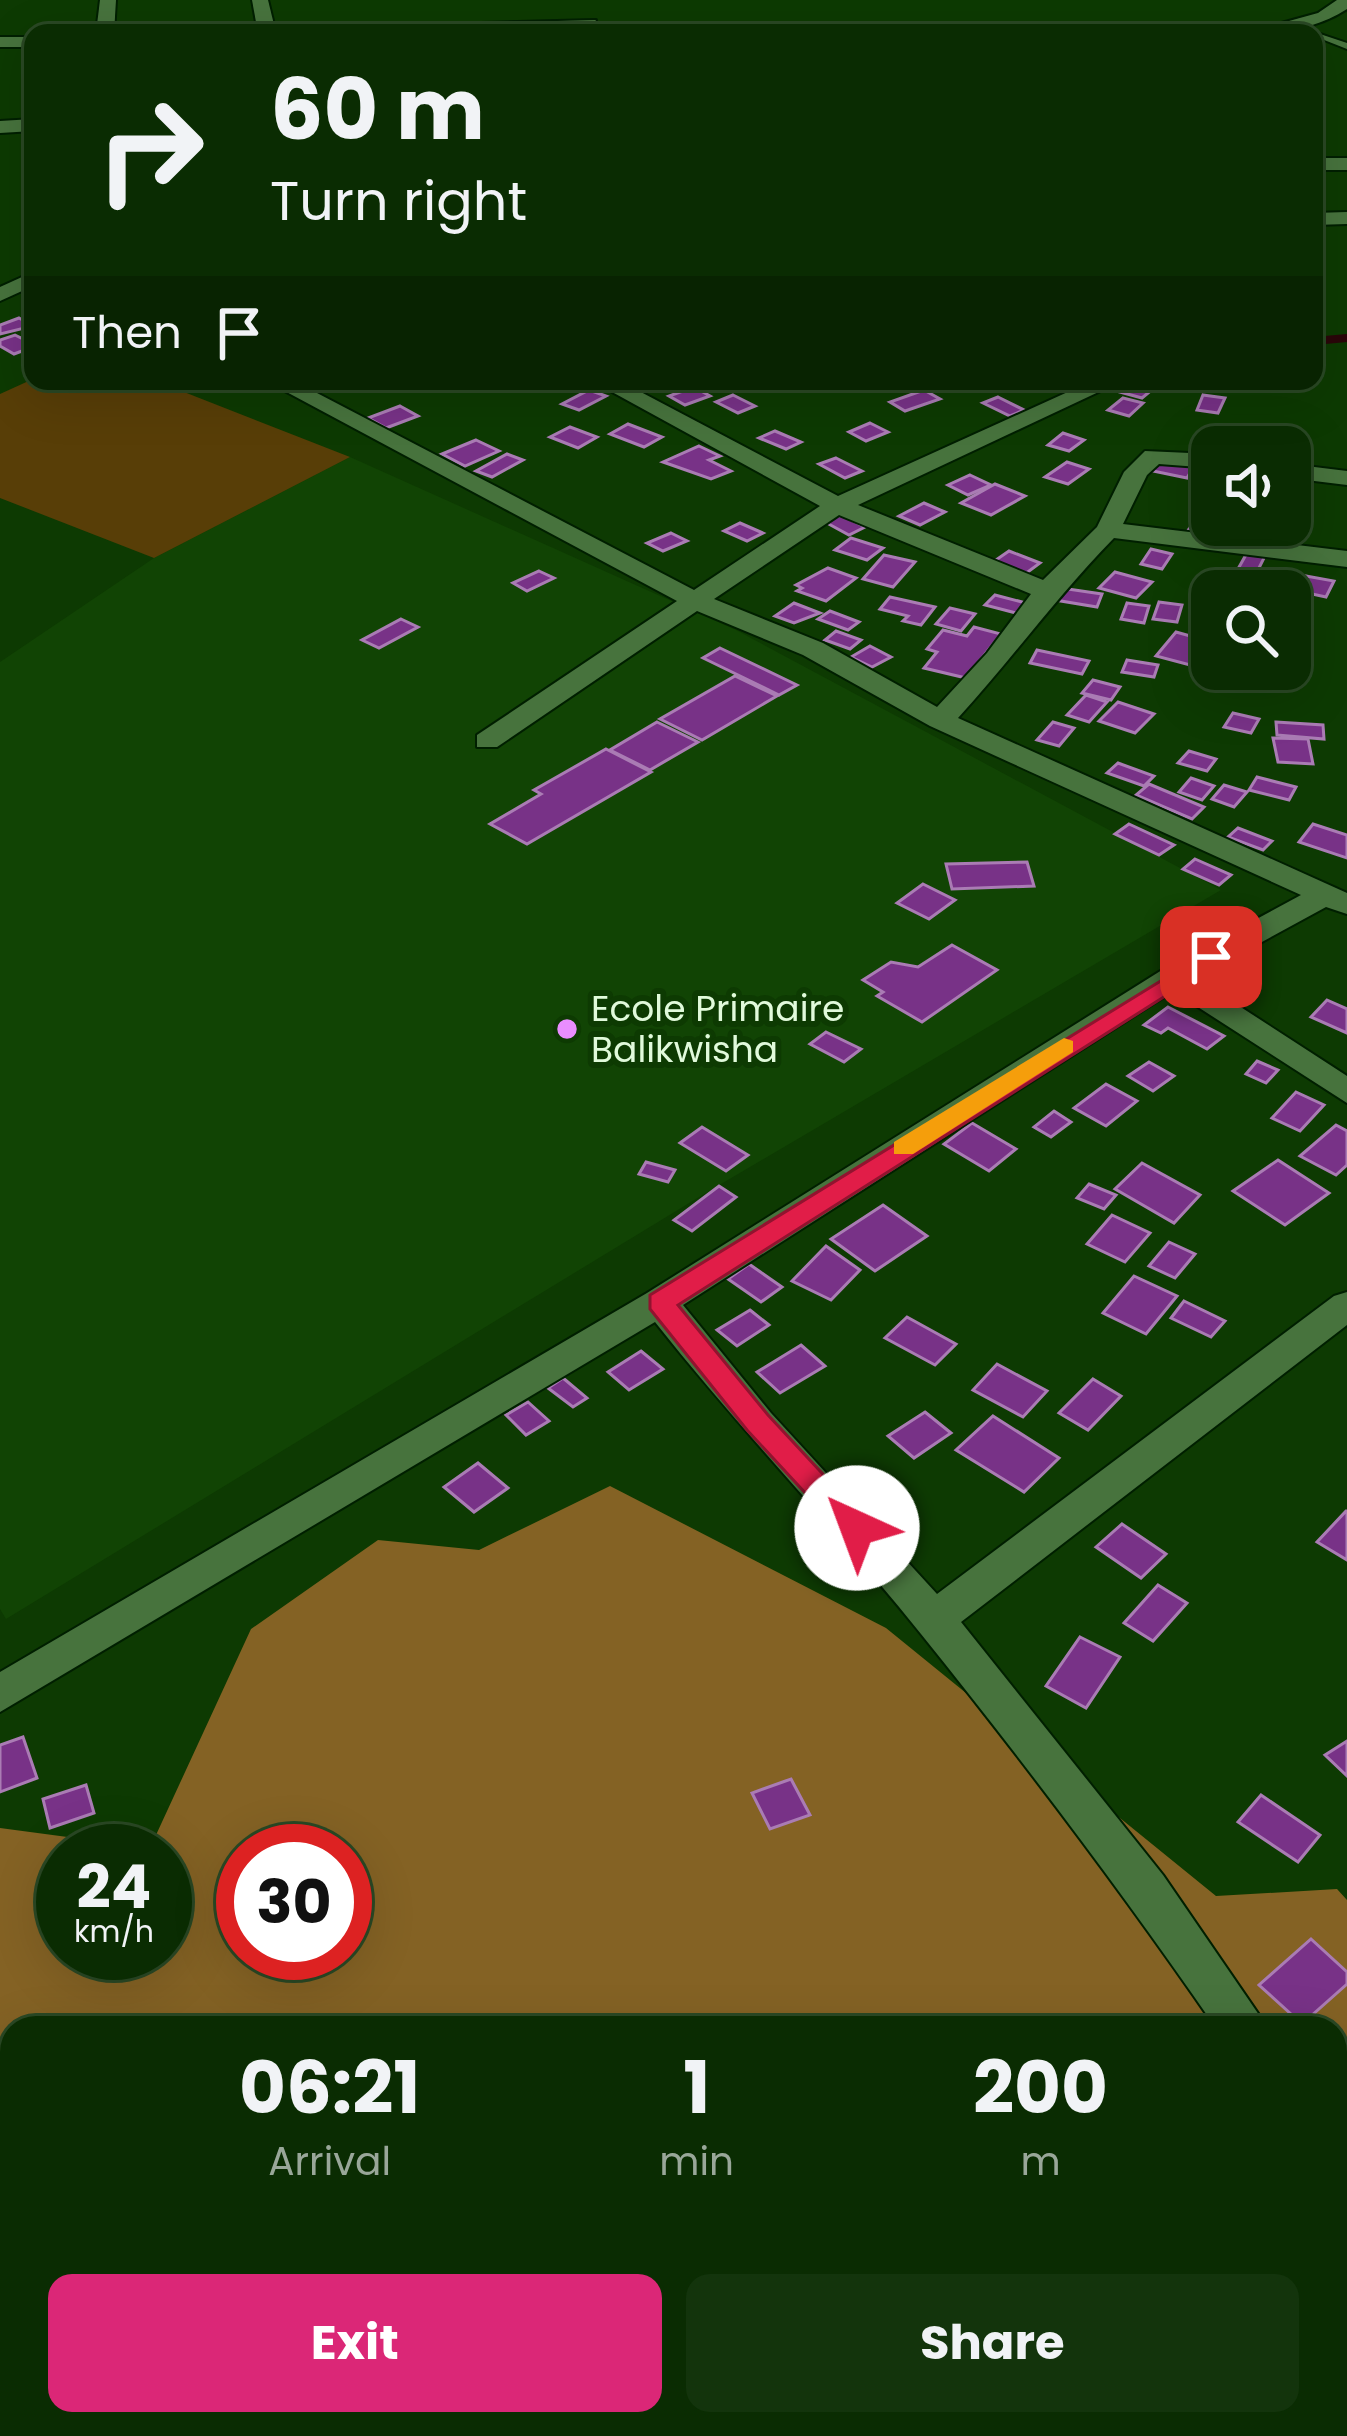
<!DOCTYPE html>
<style>
:root{--surface:#0a2c02;--page:#13340c;--text:#f1f3f6;--muted:#99a799;--line:#2a4824;--accent:#db2777}
body{margin:0;font-family:Poppins,sans-serif;background:var(--page);color:var(--text);height:100vh;display:flex;flex-direction:column;font-size:45px;white-space:nowrap}
*{box-sizing:border-box;margin:0}
p{font-size:39px;color:var(--muted)}
.icon{flex:none;width:66px;height:66px;fill:none;stroke:currentColor;stroke-width:2;stroke-linecap:round;stroke-linejoin:round}
.map{position:relative;flex:1;overflow:hidden}
.side{position:absolute;left:0px;top:2016px;width:1347px;height:420px;display:flex;flex-direction:column;background:var(--surface);border-radius:36px 36px 0 0;box-shadow:0 12px 48px #0002,0 0 0 3px var(--line)}
.side>*{flex:none}
.hud{position:absolute;left:24px;top:24px;width:1299px;height:366px;border-radius:24px;box-shadow:0 12px 48px #0002,0 0 0 3px var(--line);background:#0a2c02;color:var(--text);overflow:hidden}
.buttons{position:absolute;left:1191px;top:426px;display:grid;gap:24px}
.buttons a{display:grid;place-items:center;width:120px;height:120px;border-radius:24px;background:var(--surface);box-shadow:0 12px 48px #0002,0 0 0 3px var(--line);font-size:60px}
.speed{position:absolute;left:36px;top:1824px;display:flex;gap:24px;font-size:60px;font-weight:700;text-align:center}
.speed>*{display:grid;place-content:center;width:156px;height:156px;border-radius:50%;background:var(--surface);box-shadow:0 12px 48px #0002,0 0 0 3px var(--line);line-height:1}
.speed small{font-size:30px;font-weight:400}
.speed .limit{border:18px solid #d22;background:#fff;color:#111}
.pin{position:absolute;display:grid;place-items:center;width:102px;height:102px;color:#fff;margin:-51px;border-radius:24px;box-shadow:0 6px 18px #0006}
.me{position:absolute;width:132px;margin:-66px;rotate:317deg;stroke-linejoin:round;filter:drop-shadow(0 0 9px #0008)}
.turn{display:flex;align-items:center;gap:42px;height:252px;padding:0 48px;font-size:54px}
.turn .icon{width:156px;height:156px;stroke-width:2.5}
.turn b{display:block;font-size:84px;line-height:102px}
.then{display:flex;align-items:center;height:114px;padding:0 48px;background:#0003;gap:24px;font-size:45px}
.eta{display:flex;justify-content:space-evenly;align-items:center;height:204px;text-align:center}
.eta b{font-size:72px;font-weight:700;line-height:84px}
.cta{display:flex;gap:24px;margin-top:auto;padding:24px 48px}
.cta a{flex:1;height:138px;border-radius:24px;background:var(--accent);color:#fff;font-size:48px;font-weight:700;line-height:138px;text-align:center}
.cta a+a{background:var(--page);color:var(--text)}
.map>svg:first-child{display:block}
.built{fill:#114404}
.green{fill:#583e07}
.forest{fill:#846224;fill-rule:evenodd}
.lines{fill:none;stroke-linecap:round;stroke-linejoin:round}
.stream{stroke:#2a0609;stroke-width:8}
.building{fill:#783287;stroke:#aa7cb4;stroke-width:3}
.lane-casing{stroke:#001f00;stroke-width:4}
.street-casing{stroke:#001f00;stroke-width:4}
.lane{fill:#47733d;fill-rule:evenodd}
.street{fill:#47733d;fill-rule:evenodd}
.route{fill:#e11d48;stroke:#92132f;stroke-width:3}
.slow{fill:#f59e0b}
.poi-dot{fill:#e98dfe;stroke:#0d3a02;stroke-width:4.5}
.labels{text-anchor:middle;stroke-width:12;stroke-linejoin:round;paint-order:stroke}
.poi-label{font-size:36px;fill:#e1fadb;stroke:#0d3a02;text-anchor:start}
</style>
<div class="map">
<svg width="1347" height="2436" viewBox="0 0 1347 2436">
<rect width="100%" height="100%" fill="#0d3a02"/>
<polygon class="built" points="350,457 736,630 1221,890 704,1194 6,1619 0,1609 0,662 154,558"/>
<polygon class="green" points="33,379 156,381 350,457 154,558 0,498 0,394"/>
<g class="forest">
<path d="M610,1486L886,1628L1216,1896L1337,1889L1347,1900V2410L1335,2416V2028H12V2424H320L263,2436H0V1828L150,1848L251,1629L378,1540L479,1550ZM63,1851H165V1953H63ZM243,1851H345V1953H243Z"/>
<polygon points="349,2424 1319,2424 1293,2436 350,2436"/>
</g>
<g class="lines">
<polyline class="stream" points="1314,341 1347,338"/>
</g>
<g class="building">
<polygon points="19,318 33,326 0,334 0,325"/>
<polygon points="15,335 33,344 33,347 14,354 0,346 0,340"/>
<polygon points="1134,381 1149,381 1159,384 1142,398 1120,392"/>
<polygon points="694,387 710,396 685,405 669,396"/>
<polygon points="589,390 606,396 579,410 562,404"/>
<polygon points="924,390 940,399 905,411 890,402"/>
<polygon points="733,395 755,406 738,413 716,402"/>
<polygon points="1203,395 1225,398 1218,413 1197,410"/>
<polygon points="998,397 1024,410 1010,416 983,403"/>
<polygon points="1123,398 1143,403 1129,416 1108,410"/>
<polygon points="400,406 418,416 386,428 368,418"/>
<polygon points="870,423 888,432 866,441 849,432"/>
<polygon points="628,424 662,437 644,447 610,434"/>
<polygon points="570,427 597,437 578,448 550,437"/>
<polygon points="775,431 801,442 786,449 759,438"/>
<polygon points="1217,432 1239,436 1233,447 1209,446"/>
<polygon points="1063,433 1084,440 1069,451 1048,445"/>
<polygon points="476,440 499,451 465,466 442,454"/>
<polygon points="699,446 720,456 709,460 731,471 711,479 663,462"/>
<polygon points="507,454 523,460 492,477 476,471"/>
<polygon points="836,458 862,471 845,478 819,464"/>
<polygon points="1161,459 1194,466 1187,478 1153,471"/>
<polygon points="1067,462 1089,469 1068,484 1045,477"/>
<polygon points="970,475 991,485 968,495 948,485"/>
<polygon points="995,484 1025,496 991,515 961,503"/>
<polygon points="924,503 945,512 920,525 899,516"/>
<polygon points="1207,503 1212,505 1212,525 1246,526 1236,540 1189,529"/>
<polygon points="841,515 865,527 849,535 825,522"/>
<polygon points="740,523 763,533 747,541 724,531"/>
<polygon points="671,533 687,541 663,551 647,543"/>
<polygon points="851,538 883,548 867,560 835,550"/>
<polygon points="1151,549 1172,554 1162,569 1141,564"/>
<polygon points="1009,551 1040,563 1025,574 993,562"/>
<polygon points="1247,553 1265,556 1253,580 1234,576"/>
<polygon points="884,555 915,562 893,587 863,579"/>
<polygon points="828,568 856,578 826,601 797,591 802,588 796,585"/>
<polygon points="539,571 554,578 527,591 513,583"/>
<polygon points="1115,572 1152,582 1136,598 1099,588"/>
<polygon points="1306,576 1334,581 1326,597 1298,591"/>
<polygon points="1061,588 1102,594 1097,607 1055,600"/>
<polygon points="995,595 1026,603 1016,613 985,605"/>
<polygon points="890,597 935,607 921,625 903,621 908,616 880,609"/>
<polygon points="1159,602 1182,605 1177,622 1153,619"/>
<polygon points="794,603 820,613 794,623 775,616"/>
<polygon points="1127,603 1149,606 1144,623 1121,619"/>
<polygon points="950,608 975,614 961,631 936,624"/>
<polygon points="830,611 859,622 848,630 818,619"/>
<polygon points="401,619 418,627 379,648 362,640"/>
<polygon points="974,627 1001,634 966,678 924,668 937,652 927,649 943,630 967,636"/>
<polygon points="836,631 861,640 850,649 825,640"/>
<polygon points="1176,632 1212,642 1194,666 1156,656"/>
<polygon points="870,646 891,657 872,667 851,657"/>
<polygon points="720,648 797,685 779,695 703,658"/>
<polygon points="1037,650 1089,661 1082,674 1030,663"/>
<polygon points="1127,660 1158,665 1154,677 1122,672"/>
<polygon points="735,676 777,696 702,740 660,719"/>
<polygon points="1093,680 1120,687 1111,700 1082,693"/>
<polygon points="1086,695 1107,702 1089,722 1067,715"/>
<polygon points="1118,702 1154,714 1135,733 1099,721"/>
<polygon points="1233,713 1259,719 1251,733 1224,727"/>
<polygon points="657,722 698,742 650,770 610,750"/>
<polygon points="1053,722 1074,728 1059,746 1037,740"/>
<polygon points="1276,722 1323,725 1324,739 1277,735"/>
<polygon points="1273,738 1308,739 1313,764 1278,762"/>
<polygon points="606,749 651,772 527,844 490,824 541,794 534,790"/>
<polygon points="1189,751 1216,759 1207,771 1178,763"/>
<polygon points="1118,763 1154,776 1144,786 1107,773"/>
<polygon points="1257,777 1296,787 1289,800 1249,790"/>
<polygon points="1191,778 1214,786 1202,800 1179,792"/>
<polygon points="1149,784 1204,807 1192,819 1136,795"/>
<polygon points="1224,785 1247,792 1234,807 1212,799"/>
<polygon points="1129,824 1174,845 1159,855 1115,834"/>
<polygon points="1313,824 1347,835 1347,858 1299,842"/>
<polygon points="1238,828 1272,841 1263,850 1228,837"/>
<polygon points="1195,859 1231,875 1219,885 1183,869"/>
<polygon points="1027,862 1034,886 952,889 946,864"/>
<polygon points="923,884 955,900 929,919 897,903"/>
<polygon points="952,945 997,970 922,1022 877,996 883,992 863,980 891,962 918,967"/>
<polygon points="1327,1000 1347,1009 1347,1033 1311,1017"/>
<polygon points="1168,1007 1224,1036 1207,1049 1168,1028 1161,1033 1144,1025"/>
<polygon points="826,1032 861,1049 844,1062 810,1044"/>
<polygon points="1257,1061 1278,1070 1266,1083 1246,1074"/>
<polygon points="1149,1062 1174,1076 1153,1091 1128,1076"/>
<polygon points="1106,1084 1137,1101 1106,1126 1074,1108"/>
<polygon points="1296,1092 1324,1105 1300,1131 1272,1118"/>
<polygon points="1054,1111 1071,1122 1051,1137 1034,1127"/>
<polygon points="972,1123 1016,1149 989,1171 944,1144"/>
<polygon points="1336,1125 1347,1131 1347,1165 1336,1175 1300,1156"/>
<polygon points="702,1127 748,1155 726,1171 680,1143"/>
<polygon points="1278,1160 1329,1193 1285,1225 1233,1191"/>
<polygon points="646,1162 675,1170 668,1182 639,1174"/>
<polygon points="1142,1163 1200,1195 1174,1223 1115,1189"/>
<polygon points="1089,1184 1116,1195 1104,1209 1077,1198"/>
<polygon points="719,1186 736,1197 692,1231 674,1220"/>
<polygon points="883,1205 927,1236 875,1271 831,1239"/>
<polygon points="1112,1215 1150,1233 1125,1262 1087,1244"/>
<polygon points="1169,1242 1195,1254 1175,1278 1149,1266"/>
<polygon points="826,1246 860,1270 831,1300 792,1281"/>
<polygon points="749,1264 782,1287 761,1302 728,1279"/>
<polygon points="1134,1276 1177,1296 1146,1334 1103,1313"/>
<polygon points="1184,1301 1225,1321 1211,1337 1171,1318"/>
<polygon points="750,1310 769,1325 737,1346 717,1330"/>
<polygon points="907,1317 956,1344 935,1365 885,1338"/>
<polygon points="801,1345 825,1366 780,1393 757,1372"/>
<polygon points="641,1351 663,1369 629,1390 608,1372"/>
<polygon points="997,1364 1047,1391 1023,1417 973,1390"/>
<polygon points="563,1378 587,1398 573,1407 548,1388"/>
<polygon points="1093,1379 1121,1396 1088,1430 1059,1413"/>
<polygon points="528,1402 549,1421 526,1435 506,1415"/>
<polygon points="925,1412 951,1433 914,1458 888,1436"/>
<polygon points="993,1416 1059,1458 1024,1492 956,1450"/>
<polygon points="478,1463 508,1488 474,1512 444,1487"/>
<polygon points="1346,1511 1347,1511 1347,1560 1317,1542"/>
<polygon points="1122,1524 1166,1554 1141,1578 1096,1547"/>
<polygon points="1158,1585 1187,1603 1153,1641 1124,1623"/>
<polygon points="1080,1637 1120,1657 1086,1708 1046,1686"/>
<polygon points="23,1737 37,1778 0,1792 0,1745"/>
<polygon points="1347,1741 1347,1776 1325,1755"/>
<polygon points="791,1779 810,1815 770,1829 752,1793"/>
<polygon points="86,1785 94,1813 50,1828 43,1799"/>
<polygon points="1261,1795 1320,1835 1298,1862 1238,1822"/>
<polygon points="1311,1939 1347,1972 1347,1984 1302,2024 1259,1985"/>
</g>
<g class="lines">
<defs>
<polygon id="lane" points="1311,31 1347,43 1347,49 1314,36"/>
<g id="street">
<polygon points="100,0 116,0 114,33 96,33"/>
<polygon points="252,0 268,0 276,33 258,33"/>
<path d="M1337,0H1347V9C1317,29 1281,33 1245,33L1318,13Z"/>
<polygon points="596,20 590,29 278,33 287,28"/>
<rect x="0" y="37" width="33" height="10"/>
<polygon points="33,119 33,131 0,133 0,121"/>
<rect x="1314" y="158" width="33" height="12"/>
<polygon points="1347,212 1347,224 1314,225 1314,213"/>
<polygon points="33,272 33,286 0,301 0,287"/>
<path d="M266,381H294L694,590L820,506L592,381H620L838,496L1092,381H1122L858,505L1043,580L1097,527L1124,472L1145,451L1212,454V468L1159,464L1147,475L1123,524L1347,551V567L1114,538C1058,595 1012,659 958,718L1347,893V914L1326,907L1196,978L1347,1076V1103L1173,991L683,1305L771,1413L937,1594L1334,1296L1347,1292V1325L961,1622L1163,1875L1268,2028H1216C1123,1893 1024,1762 921,1634C836,1528 740,1430 655,1322L0,1712V1672L647,1293L1162,970L1301,895L930,726L803,655L697,611L497,747H477V735L677,601ZM839,515L1031,594L987,653L937,707L823,643L714,599Z"/>
<polygon points="1290,464 1347,471 1347,485 1290,478"/>
<polygon points="1335,2133 1347,2137 1347,2200 1335,2195"/>
</g>
</defs>
<use href="#lane" class="lane-casing"/>
<use href="#street" class="street-casing"/>
<use href="#lane" class="lane"/>
<use href="#street" class="street"/>
</g>
<polygon class="route" points="1211,950 1219,952 1219,962 678,1305 768,1415 873,1528 868,1537 846,1537 747,1430 650,1309 650,1295"/>
<polygon class="slow" points="1064,1038 1073,1041 1073,1052 913,1154 894,1154 894,1142"/>
<circle class="poi-dot" cx="567" cy="1029" r="12"/>
<g class="labels">
<g class="poi-label">
<text x="591" y="1021">Ecole Primaire<tspan x="591" dy="41">Balikwisha</tspan></text>
</g>
</g>
</svg>
<div class="buttons">
<a><svg class="icon" aria-label="sound" viewBox="0 0 24 24"><path d="M4 9h4l5-4v14l-5-4H4zM17 9q2 3 0 6"/></svg></a>
<a><svg class="icon" aria-label="search" viewBox="0 0 24 24"><circle cx="10" cy="10" r="6"/><path d="M15 15l6 6"/></svg></a>
</div>
<div class="speed"><div>24<small>km/h</small></div><div class="limit">30</div></div>
<div class="pin" style="left:1211px;top:957px;background:#d93025"><svg class="icon" aria-label="arrive" viewBox="0 0 24 24"><path d="M6 21V4h12l-3 4 3 4H6"/></svg></div>
<svg class="me" style="left:857px;top:1528px" viewBox="-20 -20 40 40"><circle r="19" fill="#fff"/><path d="M0-13L10 11 0 6-10 11z" fill="#e11d48"/></svg>
<div class="hud">
<div class="turn"><svg class="icon" aria-label="right" viewBox="0 0 24 24"><path d="M7 20v-9h11M14 6l5 5-5 5"/></svg><div><b>60 m</b>Turn right</div></div>
<div class="then">Then<svg class="icon" aria-label="arrive" viewBox="0 0 24 24"><path d="M6 21V4h12l-3 4 3 4H6"/></svg></div>
</div>
<section class="side">
<div class="eta">
<div><b>06:21</b><p>Arrival</p></div>
<div><b>1</b><p>min</p></div>
<div><b>200</b><p>m</p></div>
</div>
<div class="cta"><a>Exit</a><a>Share</a></div>
</section>
</div>
